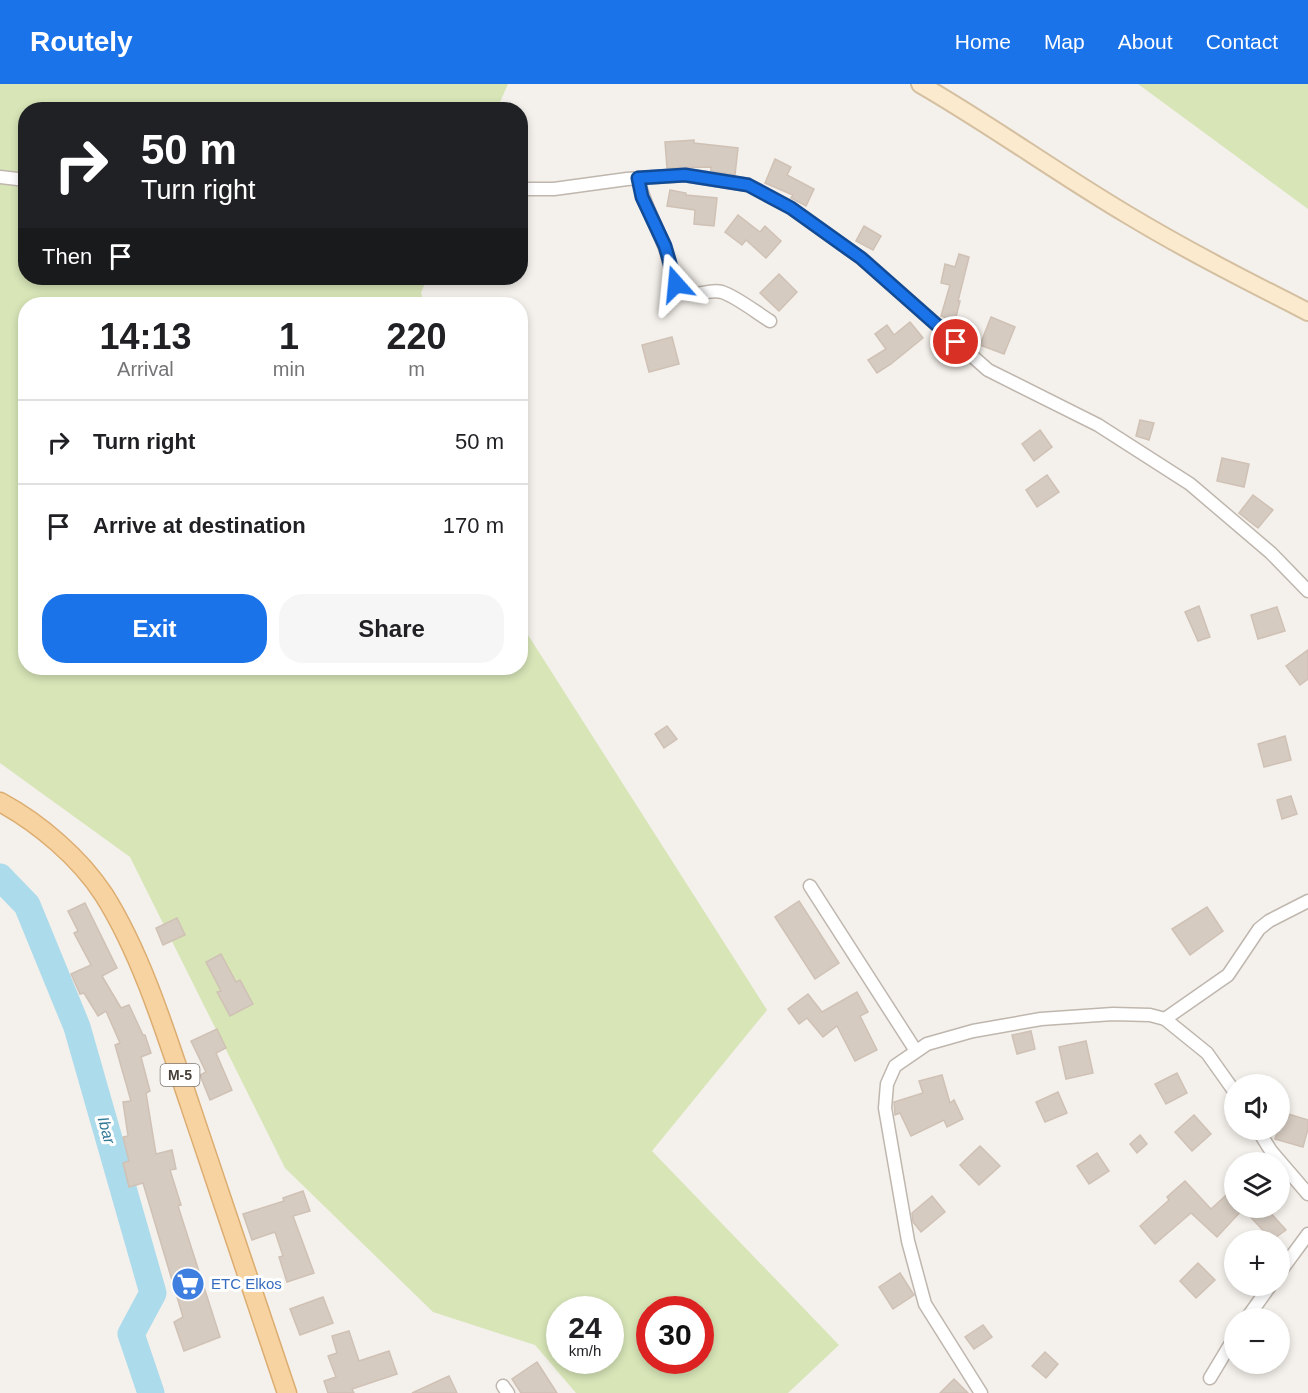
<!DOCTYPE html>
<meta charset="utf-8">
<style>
:root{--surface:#fff;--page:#f6f6f6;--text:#202124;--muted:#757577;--line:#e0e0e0;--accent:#1a73e8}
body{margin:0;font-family:Arial,sans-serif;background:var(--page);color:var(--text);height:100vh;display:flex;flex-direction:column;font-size:22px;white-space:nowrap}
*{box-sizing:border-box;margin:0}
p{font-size:20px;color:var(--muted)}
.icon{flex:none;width:33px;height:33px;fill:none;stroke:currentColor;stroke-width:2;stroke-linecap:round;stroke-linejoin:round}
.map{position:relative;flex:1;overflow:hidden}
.sheet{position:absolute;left:18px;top:213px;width:510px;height:378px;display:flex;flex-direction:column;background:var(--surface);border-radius:24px;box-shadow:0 3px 9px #0003}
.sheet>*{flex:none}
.banner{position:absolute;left:18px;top:18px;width:510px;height:183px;border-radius:24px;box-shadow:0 3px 9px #0003;background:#202124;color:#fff;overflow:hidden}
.controls{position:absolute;left:1224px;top:990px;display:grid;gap:12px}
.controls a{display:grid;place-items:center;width:66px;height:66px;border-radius:50%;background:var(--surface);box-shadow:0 3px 9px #0003;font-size:30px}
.speed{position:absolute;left:546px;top:1212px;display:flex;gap:12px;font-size:30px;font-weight:700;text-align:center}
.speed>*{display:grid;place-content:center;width:78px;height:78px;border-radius:50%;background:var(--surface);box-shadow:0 3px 9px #0003;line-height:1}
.speed small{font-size:15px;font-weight:400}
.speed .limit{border:9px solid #d22;background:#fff;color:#111}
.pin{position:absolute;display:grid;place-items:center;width:51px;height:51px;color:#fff;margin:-26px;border:3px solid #fff;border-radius:50%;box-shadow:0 2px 6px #0007}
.me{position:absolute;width:66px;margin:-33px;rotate:342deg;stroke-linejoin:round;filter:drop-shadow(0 0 4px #0008)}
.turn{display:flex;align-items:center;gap:21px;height:126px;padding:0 24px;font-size:27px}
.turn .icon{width:78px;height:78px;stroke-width:2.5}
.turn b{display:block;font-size:42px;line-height:51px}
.then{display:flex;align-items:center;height:57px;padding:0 24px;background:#0003;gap:12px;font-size:22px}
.eta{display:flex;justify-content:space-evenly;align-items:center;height:102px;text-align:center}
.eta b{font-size:36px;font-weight:700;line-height:42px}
.cta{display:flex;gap:12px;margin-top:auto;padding:12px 24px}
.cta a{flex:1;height:69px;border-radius:24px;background:var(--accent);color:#fff;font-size:24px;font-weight:700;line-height:69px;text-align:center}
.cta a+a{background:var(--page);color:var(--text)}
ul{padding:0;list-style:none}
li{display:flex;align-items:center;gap:18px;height:84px;padding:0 24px;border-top:2px solid var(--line)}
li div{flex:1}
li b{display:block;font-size:22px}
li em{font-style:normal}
header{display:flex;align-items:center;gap:36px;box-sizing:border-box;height:84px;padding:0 30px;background:var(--accent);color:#fff}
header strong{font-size:28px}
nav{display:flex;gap:33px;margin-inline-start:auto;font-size:21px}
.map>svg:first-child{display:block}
.green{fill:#d7e5b7;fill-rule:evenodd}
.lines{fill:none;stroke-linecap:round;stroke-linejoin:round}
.river{stroke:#acdbec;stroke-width:27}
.building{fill:#d5cbc1;stroke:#d0c1b5;stroke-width:1.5}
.street-casing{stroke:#bfb7ae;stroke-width:15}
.secondary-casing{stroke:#d4bfa0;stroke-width:20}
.primary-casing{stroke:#dcad71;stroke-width:21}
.street{stroke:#fff;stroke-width:12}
.secondary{stroke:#fbeace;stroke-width:16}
.primary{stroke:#f7d3a1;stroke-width:18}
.route-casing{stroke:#114b97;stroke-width:15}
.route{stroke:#1a73e8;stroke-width:10}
.labels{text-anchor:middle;stroke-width:6;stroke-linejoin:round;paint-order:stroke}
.shield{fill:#fff;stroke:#7f7974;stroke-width:1.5}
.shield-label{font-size:14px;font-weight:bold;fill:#484039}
.shop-label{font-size:15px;fill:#366cbe;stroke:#fff;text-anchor:start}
.water-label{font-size:16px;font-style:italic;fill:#337a96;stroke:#fff}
</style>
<header>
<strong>Routely</strong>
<nav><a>Home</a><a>Map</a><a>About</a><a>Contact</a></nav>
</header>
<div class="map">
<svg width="1308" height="1309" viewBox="0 0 1308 1309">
<rect width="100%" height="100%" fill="#f4f0eb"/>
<g class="green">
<path d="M0,0H508L497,25L26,26V194H427L421,209L424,220H26V584H520L521,540L767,926L652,1067L839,1261L788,1309H576L535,1261L433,1228L285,1084L130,773L0,679ZM560,1226H610V1276H560ZM650,1226H700V1276H650Z"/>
<polygon points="1138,0 1308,0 1308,125"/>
</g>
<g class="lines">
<polyline class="river" points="0,793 27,821 77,943 153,1209 131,1250 151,1309"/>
</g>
<g class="building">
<polygon points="694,56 694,59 738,64 735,91 711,87 711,83 667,84 665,58"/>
<polygon points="775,75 791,83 787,91 814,105 806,122 791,114 793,111 765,99"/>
<polygon points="670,106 686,109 686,111 717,114 714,142 694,140 695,126 667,122"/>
<polygon points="738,131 760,148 765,142 781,157 766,174 746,156 742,161 725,148"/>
<polygon points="864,142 881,152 873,166 856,157"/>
<polygon points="959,170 969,173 958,217 960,217 955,237 941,232 950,201 941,199 945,180 955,183"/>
<polygon points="779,190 797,208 779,227 760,209"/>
<polygon points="991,233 1015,243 1004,270 980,261"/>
<polygon points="910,238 923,254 891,280 877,289 868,276 886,265 875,250 887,241 894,251"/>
<polygon points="672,253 679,280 649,288 642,261"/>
<polygon points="1140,336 1154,339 1149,356 1136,352"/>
<polygon points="1040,346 1052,363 1034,377 1022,360"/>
<polygon points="1222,374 1249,380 1244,403 1217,397"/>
<polygon points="1047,391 1059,408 1037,423 1026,406"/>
<polygon points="1253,411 1273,426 1258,444 1239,429"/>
<polygon points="1199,522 1210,553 1198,557 1185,528"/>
<polygon points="1277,523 1285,547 1258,555 1251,531"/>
<polygon points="1308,566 1308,595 1300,601 1286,582"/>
<polygon points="667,642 677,655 664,664 655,650"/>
<polygon points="1285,652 1291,676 1264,683 1258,660"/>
<polygon points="1291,712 1297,730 1282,735 1277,716"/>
<polygon points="799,817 839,879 815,895 775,833"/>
<polygon points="85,819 117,884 102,892 121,924 129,921 143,951 145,951 151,969 141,973 150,1007 146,1009 156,1070 172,1066 176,1085 170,1086 181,1121 178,1122 220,1253 184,1267 174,1238 183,1233 143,1099 129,1103 123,1079 129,1077 123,1053 128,1052 123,1018 131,1017 115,961 120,959 106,927 98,932 84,909 80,910 71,890 91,881 74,849 78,847 68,827"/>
<polygon points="1207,823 1223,847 1190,871 1172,845"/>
<polygon points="177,834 185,851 163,861 156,844"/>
<polygon points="221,870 236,898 240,896 253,920 230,932 217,908 221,907 206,878"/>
<polygon points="857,908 868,928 860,932 877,966 855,977 837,942 823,953 807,934 799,940 788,925 808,910 822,928"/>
<polygon points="217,945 226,964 216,969 232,1006 210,1016 200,991 206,988 191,957"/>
<polygon points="1031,947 1035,965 1017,970 1012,951"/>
<polygon points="1086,957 1093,989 1066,995 1059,963"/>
<polygon points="1177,989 1187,1009 1166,1020 1155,1000"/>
<polygon points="942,991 950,1019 954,1016 963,1035 947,1043 944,1036 911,1052 900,1029 895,1031 894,1018 923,1009 919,997"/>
<polygon points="1058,1008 1067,1029 1045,1038 1036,1018"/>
<polygon points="1282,1028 1308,1036 1308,1045 1303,1063 1275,1055 1278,1046 1280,1046"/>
<polygon points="1194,1031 1211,1050 1192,1067 1175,1048"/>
<polygon points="1140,1051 1147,1060 1137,1069 1130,1060"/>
<polygon points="980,1062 1000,1082 979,1101 960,1081"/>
<polygon points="1097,1069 1109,1087 1089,1100 1077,1082"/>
<polygon points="1185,1097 1211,1125 1234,1104 1234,1124 1266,1124 1286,1146 1272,1156 1243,1125 1217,1153 1191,1129 1155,1160 1140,1142 1169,1116 1167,1113"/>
<polygon points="303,1107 310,1127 293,1132 314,1189 287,1198 279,1173 283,1172 275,1148 252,1156 243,1130 284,1117 283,1114"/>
<polygon points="932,1112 945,1128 921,1148 913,1138 912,1129"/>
<polygon points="1198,1179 1215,1196 1196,1214 1180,1197"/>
<polygon points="900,1189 914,1211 893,1225 879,1203"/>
<polygon points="323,1213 333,1239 300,1251 290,1225"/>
<polygon points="983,1241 992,1253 974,1265 965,1253"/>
<polygon points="349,1247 359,1277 389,1267 397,1290 352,1305 354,1309 328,1309 324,1297 336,1293 328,1272 337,1269 332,1252"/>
<polygon points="1045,1268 1058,1280 1046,1294 1032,1282"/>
<polygon points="537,1278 557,1309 521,1309 512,1295"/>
<polygon points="449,1292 457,1309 412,1309"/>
<polygon points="954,1295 968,1309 940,1309"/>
</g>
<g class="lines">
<defs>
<g id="street">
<polyline points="0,93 26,96"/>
<path d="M638,94C643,119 656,140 665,164C670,176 671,198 682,207C694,216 707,204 722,208C737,213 757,229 770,237"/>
<polyline points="520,105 554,105 627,95 685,91 748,101 791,124 861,174 988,286 1098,341 1190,400 1271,469 1308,507"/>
<polyline points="810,802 916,967"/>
<polyline points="1165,935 1228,891 1259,845 1269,837 1308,817"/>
<polyline points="1258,1046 1271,1067 1308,1110"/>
<polyline points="1280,1188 1308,1150"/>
<polyline points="1247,1234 1270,1202"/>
<polyline points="1210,1294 1234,1254"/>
<polyline points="503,1302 508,1309"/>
<polyline points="981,1309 925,1220 908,1157 885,1024 887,1000 895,982 927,960 973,947 1041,935 1113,930 1150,931 1165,935 1207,969 1234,1007"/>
</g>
<path id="secondary" d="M920,0C991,41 1057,89 1128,131C1186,166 1247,197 1308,228"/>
<path id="primary" d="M0,718C39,739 80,774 104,811C142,871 167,953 190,1021C222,1117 255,1213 287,1309"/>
</defs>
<use href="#street" class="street-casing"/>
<use href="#secondary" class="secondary-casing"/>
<use href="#primary" class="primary-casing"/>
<use href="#street" class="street"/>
<use href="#secondary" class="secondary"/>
<use href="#primary" class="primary"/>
</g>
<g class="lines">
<defs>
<polyline id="route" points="676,200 665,162 642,113 638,94 685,91 748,101 791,124 861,174 956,258"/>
</defs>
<use href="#route" class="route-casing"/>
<use href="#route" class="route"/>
</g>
<defs>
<symbol id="supermarket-disc" viewBox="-11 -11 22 22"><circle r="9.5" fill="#3f7fe0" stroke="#fff"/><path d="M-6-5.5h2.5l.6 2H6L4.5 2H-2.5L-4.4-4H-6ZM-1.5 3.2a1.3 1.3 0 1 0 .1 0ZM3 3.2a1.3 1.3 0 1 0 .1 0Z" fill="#fff"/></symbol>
</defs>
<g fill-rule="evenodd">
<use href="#supermarket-disc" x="169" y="1181" width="38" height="38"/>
</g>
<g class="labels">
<rect class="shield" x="160.5" y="980" width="39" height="22" rx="4.5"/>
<g class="shield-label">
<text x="180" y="996">M-5</text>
</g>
<g class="shop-label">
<text x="211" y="1205">ETC Elkos</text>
</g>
<g class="water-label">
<text transform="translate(107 1046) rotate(74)" y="6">Ibar</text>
</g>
</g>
</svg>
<div class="controls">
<a><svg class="icon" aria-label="sound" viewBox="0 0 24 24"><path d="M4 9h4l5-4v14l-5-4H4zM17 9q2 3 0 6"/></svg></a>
<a><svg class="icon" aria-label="layers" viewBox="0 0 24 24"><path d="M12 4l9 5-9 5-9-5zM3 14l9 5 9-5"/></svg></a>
<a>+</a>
<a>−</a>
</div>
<div class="speed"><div>24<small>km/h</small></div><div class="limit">30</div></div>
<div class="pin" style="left:956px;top:258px;background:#d93025"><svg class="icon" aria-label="arrive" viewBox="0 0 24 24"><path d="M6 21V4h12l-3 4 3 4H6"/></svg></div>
<svg class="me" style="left:676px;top:200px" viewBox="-20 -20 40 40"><path d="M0-17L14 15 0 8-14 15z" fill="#1a73e8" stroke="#fff" stroke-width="4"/></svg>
<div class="banner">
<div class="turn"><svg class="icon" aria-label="right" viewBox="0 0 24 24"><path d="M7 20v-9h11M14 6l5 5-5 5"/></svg><div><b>50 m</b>Turn right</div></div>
<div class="then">Then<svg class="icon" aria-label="arrive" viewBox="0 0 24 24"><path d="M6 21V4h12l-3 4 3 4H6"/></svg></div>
</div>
<section class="sheet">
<div class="eta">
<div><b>14:13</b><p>Arrival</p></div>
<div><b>1</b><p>min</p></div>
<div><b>220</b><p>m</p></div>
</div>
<ul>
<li><svg class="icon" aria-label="right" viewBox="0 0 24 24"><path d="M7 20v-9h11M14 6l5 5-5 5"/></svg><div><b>Turn right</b></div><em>50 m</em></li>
<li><svg class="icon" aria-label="arrive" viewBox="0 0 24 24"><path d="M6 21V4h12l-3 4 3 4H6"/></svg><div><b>Arrive at destination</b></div><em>170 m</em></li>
</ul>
<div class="cta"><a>Exit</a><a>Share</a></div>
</section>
</div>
